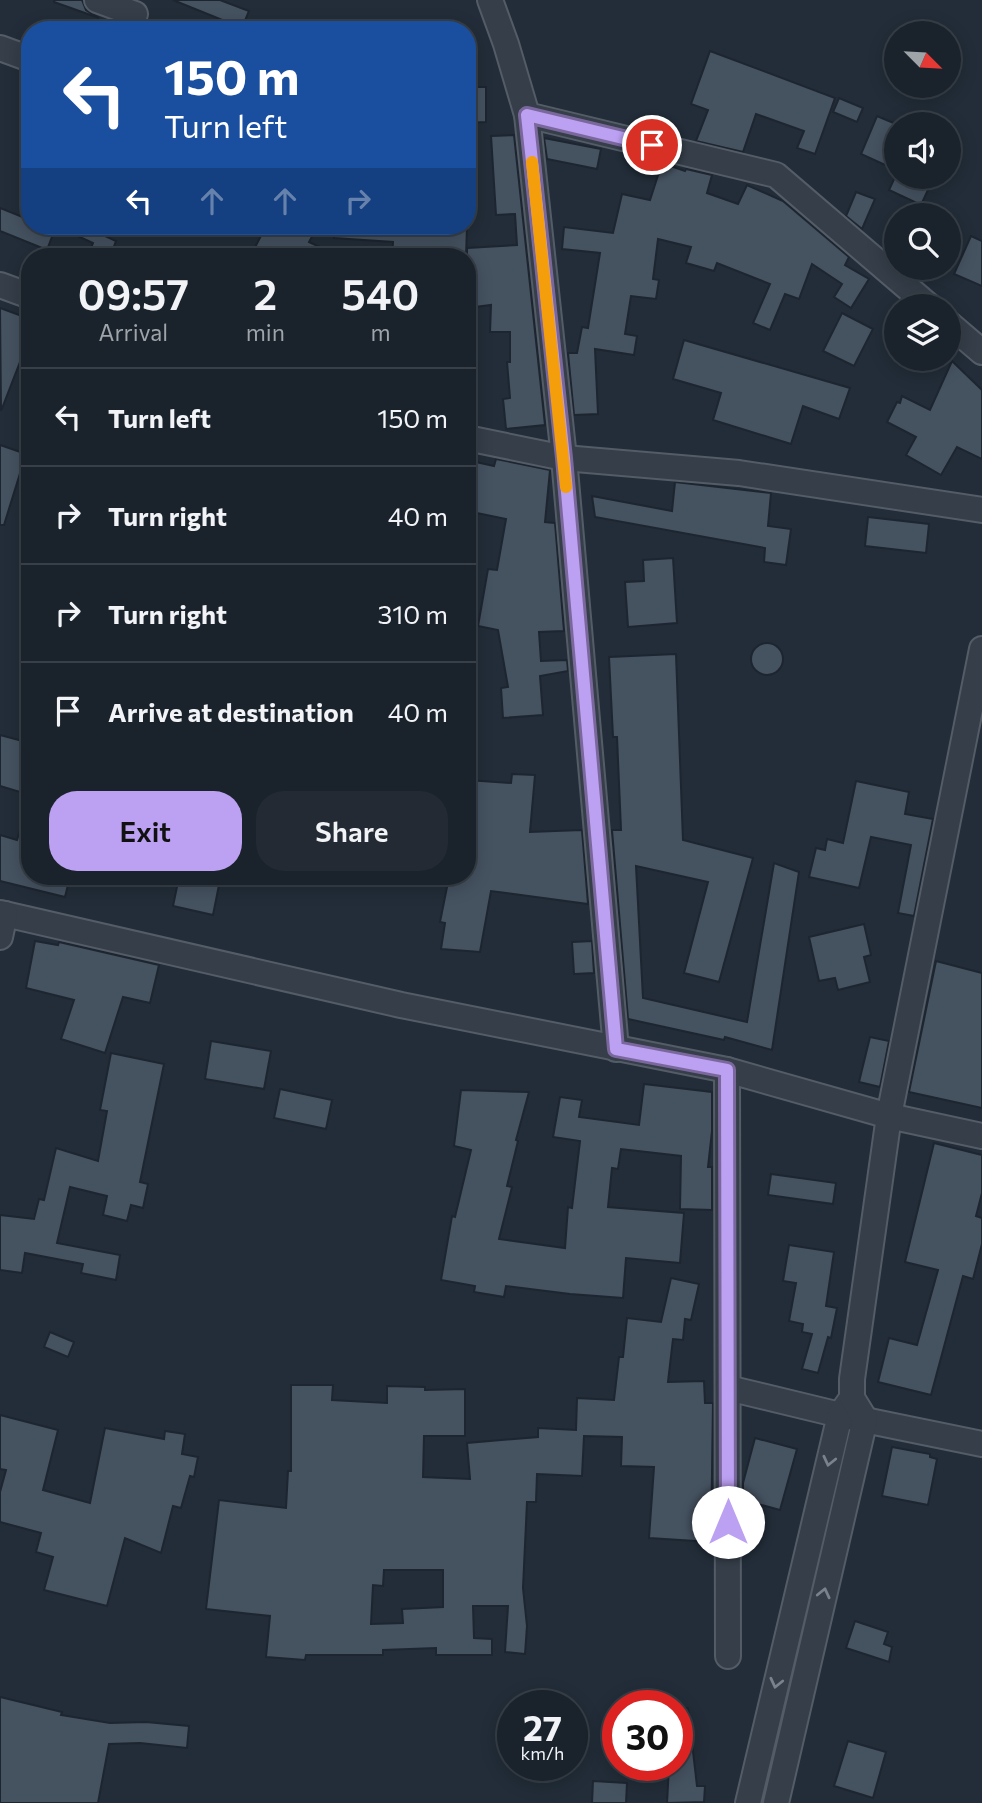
<!DOCTYPE html>
<style>
:root{--surface:#1a222b;--page:#232a33;--text:#f1f3f6;--muted:#9fa4a9;--line:#383f47;--accent:#bca0f2}
body{margin:0;font-family:Commissioner,sans-serif;background:var(--page);color:var(--text);height:100vh;display:flex;flex-direction:column;font-size:26px;white-space:nowrap}
*{box-sizing:border-box;margin:0}
p{font-size:23px;color:var(--muted)}
.icon{flex:none;width:38px;height:38px;fill:none;stroke:currentColor;stroke-width:2;stroke-linecap:round;stroke-linejoin:round}
.map{position:relative;flex:1;overflow:hidden}
.drawer{position:absolute;left:21px;top:248px;width:455px;height:637px;display:flex;flex-direction:column;background:var(--surface);border-radius:28px;box-shadow:0 4px 18px #0003,0 0 0 2px var(--line)}
.drawer>*{flex:none}
.banner{position:absolute;left:21px;top:21px;width:455px;height:214px;border-radius:28px;box-shadow:0 4px 18px #0003,0 0 0 2px var(--line);background:#1a4fa0;color:#fff;overflow:hidden}
.needle{width:46px;rotate:114deg}
.buttons{position:absolute;left:884px;top:21px;display:grid;gap:14px}
.buttons a{display:grid;place-items:center;width:77px;height:77px;border-radius:50%;background:var(--surface);box-shadow:0 4px 18px #0003,0 0 0 2px var(--line);font-size:35px}
.speed{position:absolute;left:497px;top:1690px;display:flex;gap:14px;font-size:35px;font-weight:700;text-align:center}
.speed>*{display:grid;place-content:center;width:91px;height:91px;border-radius:50%;background:var(--surface);box-shadow:0 4px 18px #0003,0 0 0 2px var(--line);line-height:1}
.speed small{font-size:18px;font-weight:400}
.speed .limit{border:10px solid #d22;background:#fff;color:#111}
.pin{position:absolute;display:grid;place-items:center;width:60px;height:60px;color:#fff;margin:-30px;border:4px solid #fff;border-radius:50%;box-shadow:0 2px 7px #0007}
.me{position:absolute;width:77px;margin:-38px;rotate:0deg;stroke-linejoin:round;filter:drop-shadow(0 0 5px #0008)}
.turn{display:flex;align-items:center;gap:24px;height:147px;padding:0 28px;font-size:32px}
.turn .icon{width:91px;height:91px;stroke-width:2.5}
.turn b{display:block;font-size:49px;line-height:60px}
.lanes{display:flex;align-items:center;height:66px;padding:0 28px;background:#0003;justify-content:center;gap:35px;direction:ltr}
.lanes .off{opacity:.35}
.eta{display:flex;justify-content:space-evenly;align-items:center;height:119px;text-align:center}
.eta b{font-size:42px;font-weight:600;line-height:49px}
.primary-button{display:flex;gap:14px;margin-top:auto;padding:14px 28px}
.primary-button a{flex:1;height:80px;border-radius:28px;background:var(--accent);color:#111;font-size:28px;font-weight:600;line-height:80px;text-align:center}
.primary-button a+a{background:var(--page);color:var(--text)}
ul{padding:0;list-style:none}
li{display:flex;align-items:center;gap:21px;height:98px;padding:0 28px;border-top:2px solid var(--line)}
li div{flex:1}
li b{display:block;font-size:26px}
li em{font-style:normal}
.map>svg:first-child{display:block}
.building{fill:#455260;stroke:#1d2530;stroke-width:2;fill-rule:evenodd}
.lines{fill:none;stroke-linecap:round;stroke-linejoin:round}
.street-casing{stroke:#535c67;stroke-width:28}
.street{stroke:#353e49;stroke-width:24}
.oneway{stroke:#79828d}
.route-casing{stroke:#7a689d;stroke-width:18}
.route{stroke:#bca0f2;stroke-width:12}
.slow{stroke:#f59e0b;stroke-width:12}
</style>
<div class="map">
<svg width="982" height="1803" viewBox="0 0 982 1803">
<rect width="100%" height="100%" fill="#222d39"/>
<g class="building">
<polygon points="54,0 82,0 86,10 99,18 54,2"/>
<polygon points="173,0 220,0 249,11 242,28"/>
<polygon points="710,51 835,98 815,154 797,148 804,131 756,114 743,152 696,141 708,110 691,104"/>
<polygon points="467,87 486,87 486,122 467,123"/>
<polygon points="839,98 863,108 857,122 833,112"/>
<polygon points="877,116 896,124 896,170 861,154"/>
<polygon points="514,135 545,425 506,429 503,399 510,398 507,362 510,362 510,332 490,332 491,305 467,308 467,248 517,245 515,214 496,215 491,136"/>
<polygon points="544,138 601,149 597,169 547,159"/>
<polygon points="662,163 685,171 686,169 712,175 707,193 738,204 747,185 783,201 849,257 845,265 869,279 851,308 834,297 842,284 812,264 799,299 785,294 770,330 753,323 770,284 717,263 714,271 686,263 691,247 658,239 653,279 659,280 656,299 631,296 625,334 637,336 634,355 595,349 598,414 574,415 568,353 577,353 582,327 588,328 600,253 562,249 564,227 613,233 622,194 650,200"/>
<polygon points="895,177 934,177 921,205 889,190"/>
<polygon points="856,192 875,199 862,229 846,216"/>
<polygon points="0,208 30,220 30,226 110,226 105,236 116,241 110,257 87,257 93,243 56,226 47,250 0,231"/>
<polygon points="266,226 274,226 293,235 298,226 318,226 309,242 341,257 250,257"/>
<polygon points="334,226 467,226 466,257 392,257 393,242 334,238"/>
<polygon points="971,236 982,241 982,286 954,274"/>
<polygon points="0,308 30,319 30,366 20,362 1,411"/>
<polygon points="842,313 873,329 854,366 823,351"/>
<polygon points="684,340 850,388 839,419 803,406 791,444 713,420 721,393 673,379"/>
<polygon points="952,361 982,390 982,459 957,447 941,475 906,455 916,437 887,422 897,402 900,403 902,396 930,410"/>
<polygon points="0,445 26,454 4,525 0,525"/>
<polygon points="496,459 550,470 545,522 555,523 564,631 539,632 541,661 567,660 568,671 540,676 543,715 503,718 501,688 508,687 498,630 478,626 488,569 497,570 506,519 467,511 467,460 494,466"/>
<polygon points="675,482 771,493 768,526 791,529 786,565 764,562 765,548 595,517 592,496 672,511"/>
<polygon points="868,517 929,524 926,553 865,546"/>
<polygon points="673,558 677,623 628,627 625,582 644,581 643,560"/>
<circle cx="767" cy="659" r="16"/>
<polygon points="676,654 683,840 753,858 719,982 684,973 708,882 636,866 643,998 747,1022 774,863 799,872 772,1050 725,1037 724,1040 628,1019 612,830 621,830 617,737 613,737 609,657"/>
<polygon points="0,735 30,743 30,795 0,786"/>
<polygon points="512,774 535,775 530,832 582,830 588,904 491,891 480,952 441,949 445,923 440,922 449,877 467,877 467,780 511,783"/>
<polygon points="856,781 909,792 905,814 933,819 914,916 898,913 911,845 871,837 859,888 809,877 816,848 825,850 827,839 843,843"/>
<polygon points="26,811 30,812 30,877 70,877 65,897 0,881 0,835 17,840"/>
<polygon points="179,877 219,885 213,915 173,906"/>
<polygon points="864,924 871,955 864,957 870,982 838,990 835,978 819,981 809,937"/>
<polygon points="35,941 58,945 59,942 159,965 150,1003 123,997 105,1053 61,1039 74,1000 26,988"/>
<polygon points="592,941 594,973 574,974 572,942"/>
<polygon points="936,961 982,973 982,1108 909,1092"/>
<polygon points="870,1037 889,1041 880,1087 859,1082"/>
<polygon points="211,1041 271,1051 264,1089 205,1079"/>
<polygon points="111,1053 164,1064 140,1182 148,1184 143,1208 131,1205 127,1221 103,1215 107,1196 70,1187 57,1243 120,1255 116,1280 81,1273 83,1264 25,1253 22,1273 0,1270 0,1215 34,1219 39,1199 44,1200 56,1148 98,1161 107,1111 100,1110"/>
<polygon points="644,1084 712,1092 712,1131 708,1167 712,1167 712,1210 680,1209 681,1156 621,1149 618,1169 612,1168 608,1207 684,1213 680,1263 626,1258 623,1298 570,1294 506,1286 504,1297 474,1292 475,1286 441,1280 452,1216 455,1217 471,1150 454,1146 461,1090 529,1092 516,1140 518,1141 507,1186 512,1187 499,1239 565,1248 568,1207 572,1208 580,1141 553,1137 560,1097 582,1100 579,1117 639,1125"/>
<polygon points="280,1089 332,1100 326,1129 274,1118"/>
<polygon points="934,1143 982,1155 982,1193 976,1216 982,1218 982,1244 973,1279 963,1276 931,1395 878,1382 889,1338 917,1345 938,1270 905,1262"/>
<polygon points="771,1174 836,1183 833,1204 768,1195"/>
<polygon points="789,1245 834,1252 826,1306 837,1308 831,1338 828,1337 818,1373 802,1369 812,1334 802,1332 803,1324 789,1321 796,1283 783,1281"/>
<path d="M671,1278L699,1284L691,1320L685,1319L683,1340L673,1339L668,1382L704,1381L705,1403H713L711,1542L649,1538L654,1467L621,1466L622,1437L584,1436L582,1476L537,1474L536,1502H527L523,1588L527,1626L525,1654L505,1652L508,1606H473L474,1638L492,1639V1655H436V1648L383,1650V1655H306L305,1660L266,1657L270,1616L206,1609L219,1500L286,1508L288,1471H291V1385H333L332,1400L387,1403V1386L425,1387V1390L465,1389V1436H424L423,1477L470,1479L467,1443L538,1437V1428L576,1430L577,1398L614,1400L619,1357H623L627,1318L661,1322ZM384,1570H443V1607L402,1609L403,1623L371,1624L373,1585L383,1586Z"/>
<polygon points="50,1332 74,1342 68,1357 44,1347"/>
<polygon points="0,1415 58,1430 43,1490 90,1503 105,1428 164,1439 165,1431 185,1434 182,1454 198,1457 194,1477 190,1476 181,1508 173,1506 161,1553 125,1538 107,1606 44,1590 53,1557 36,1552 41,1533 0,1522 0,1492 6,1470 0,1469"/>
<polygon points="755,1438 797,1449 780,1510 743,1500 743,1483"/>
<polygon points="892,1447 930,1454 930,1457 937,1459 928,1505 882,1496"/>
<polygon points="855,1621 888,1632 884,1644 892,1647 889,1662 846,1648"/>
<polygon points="0,1697 62,1712 61,1715 110,1723 146,1722 189,1726 187,1748 140,1743 109,1744 98,1803 0,1803"/>
<polygon points="688,1708 697,1786 705,1786 704,1802 667,1803 669,1766 677,1766 677,1709"/>
<polygon points="848,1741 886,1752 873,1798 834,1786"/>
<polygon points="593,1781 627,1783 626,1803 592,1803"/>
</g>
<g class="lines">
<defs>
<g id="street">
<polyline points="97,0 135,14"/>
<polyline points="490,0 506,44 527,115 564,458 616,1049"/>
<polyline points="0,48 30,59"/>
<polyline points="527,115 776,175 929,306"/>
<polyline points="0,285 30,296"/>
<polyline points="948,323 982,352"/>
<polyline points="467,438 564,458 739,473 982,510"/>
<polyline points="0,913 401,1005 727,1070 889,1116 982,1136"/>
<polyline points="0,937 5,914"/>
<polyline points="727,1070 728,1656"/>
<polyline points="728,1388 840,1415 982,1444"/>
<polyline points="748,1803 840,1415 852,1398"/>
<polyline points="776,1803 865,1419 852,1398 852,1379 889,1116 982,649"/>
</g>
</defs>
<use href="#street" class="street-casing"/>
<use href="#street" class="street"/>
</g>
<defs><path id="oneway-chevron" d="M-2-3.5L2.5 0L-2 3.5" fill="none" stroke-width="1.6" stroke-linecap="round" stroke-linejoin="round" transform="scale(1.75)"/></defs>
<g class="oneway">
<use href="#oneway-chevron" transform="translate(829 1461) rotate(103)"/>
<use href="#oneway-chevron" transform="translate(824 1593) rotate(-77)"/>
<use href="#oneway-chevron" transform="translate(776 1683) rotate(103)"/>
</g>
<g class="lines">
<defs>
<polyline id="route" points="652,145 527,115 564,458 616,1049 727,1070 728,1522"/>
</defs>
<use href="#route" class="route-casing"/>
<use href="#route" class="route"/>
<polyline class="slow" points="532,162 566,487"/>
</g>
</svg>
<div class="buttons">
<a><svg class="needle" viewBox="-14 -14 28 28"><path d="M0-13l5 13h-10z" fill="#e53935"/><path d="M0 13l5-13h-10z" fill="#9fa4a9"/></svg></a>
<a><svg class="icon" aria-label="sound" viewBox="0 0 24 24"><path d="M4 9h4l5-4v14l-5-4H4zM17 9q2 3 0 6"/></svg></a>
<a><svg class="icon" aria-label="search" viewBox="0 0 24 24"><circle cx="10" cy="10" r="6"/><path d="M15 15l6 6"/></svg></a>
<a><svg class="icon" aria-label="layers" viewBox="0 0 24 24"><path d="M12 4l9 5-9 5-9-5zM3 14l9 5 9-5"/></svg></a>
</div>
<div class="speed"><div>27<small>km/h</small></div><div class="limit">30</div></div>
<div class="pin" style="left:652px;top:145px;background:#d93025"><svg class="icon" aria-label="arrive" viewBox="0 0 24 24"><path d="M6 21V4h12l-3 4 3 4H6"/></svg></div>
<svg class="me" style="left:728px;top:1522px" viewBox="-20 -20 40 40"><circle r="19" fill="#fff"/><path d="M0-13L10 11 0 6-10 11z" fill="#bca0f2"/></svg>
<div class="banner">
<div class="turn"><svg class="icon" aria-label="left" viewBox="0 0 24 24"><path d="M17 20v-9H6M10 6l-5 5 5 5"/></svg><div><b>150 m</b>Turn left</div></div>
<div class="lanes"><svg class="icon" aria-label="left" viewBox="0 0 24 24"><path d="M17 20v-9H6M10 6l-5 5 5 5"/></svg><svg class="icon off" aria-label="ahead" viewBox="0 0 24 24"><path d="M12 20V5M6 11l6-6 6 6"/></svg><svg class="icon off" aria-label="ahead" viewBox="0 0 24 24"><path d="M12 20V5M6 11l6-6 6 6"/></svg><svg class="icon off" aria-label="right" viewBox="0 0 24 24"><path d="M7 20v-9h11M14 6l5 5-5 5"/></svg></div>
</div>
<section class="drawer">
<div class="eta">
<div><b>09:57</b><p>Arrival</p></div>
<div><b>2</b><p>min</p></div>
<div><b>540</b><p>m</p></div>
</div>
<ul>
<li><svg class="icon" aria-label="left" viewBox="0 0 24 24"><path d="M17 20v-9H6M10 6l-5 5 5 5"/></svg><div><b>Turn left</b></div><em>150 m</em></li>
<li><svg class="icon" aria-label="right" viewBox="0 0 24 24"><path d="M7 20v-9h11M14 6l5 5-5 5"/></svg><div><b>Turn right</b></div><em>40 m</em></li>
<li><svg class="icon" aria-label="right" viewBox="0 0 24 24"><path d="M7 20v-9h11M14 6l5 5-5 5"/></svg><div><b>Turn right</b></div><em>310 m</em></li>
<li><svg class="icon" aria-label="arrive" viewBox="0 0 24 24"><path d="M6 21V4h12l-3 4 3 4H6"/></svg><div><b>Arrive at destination</b></div><em>40 m</em></li>
</ul>
<div class="primary-button"><a>Exit</a><a>Share</a></div>
</section>
</div>
